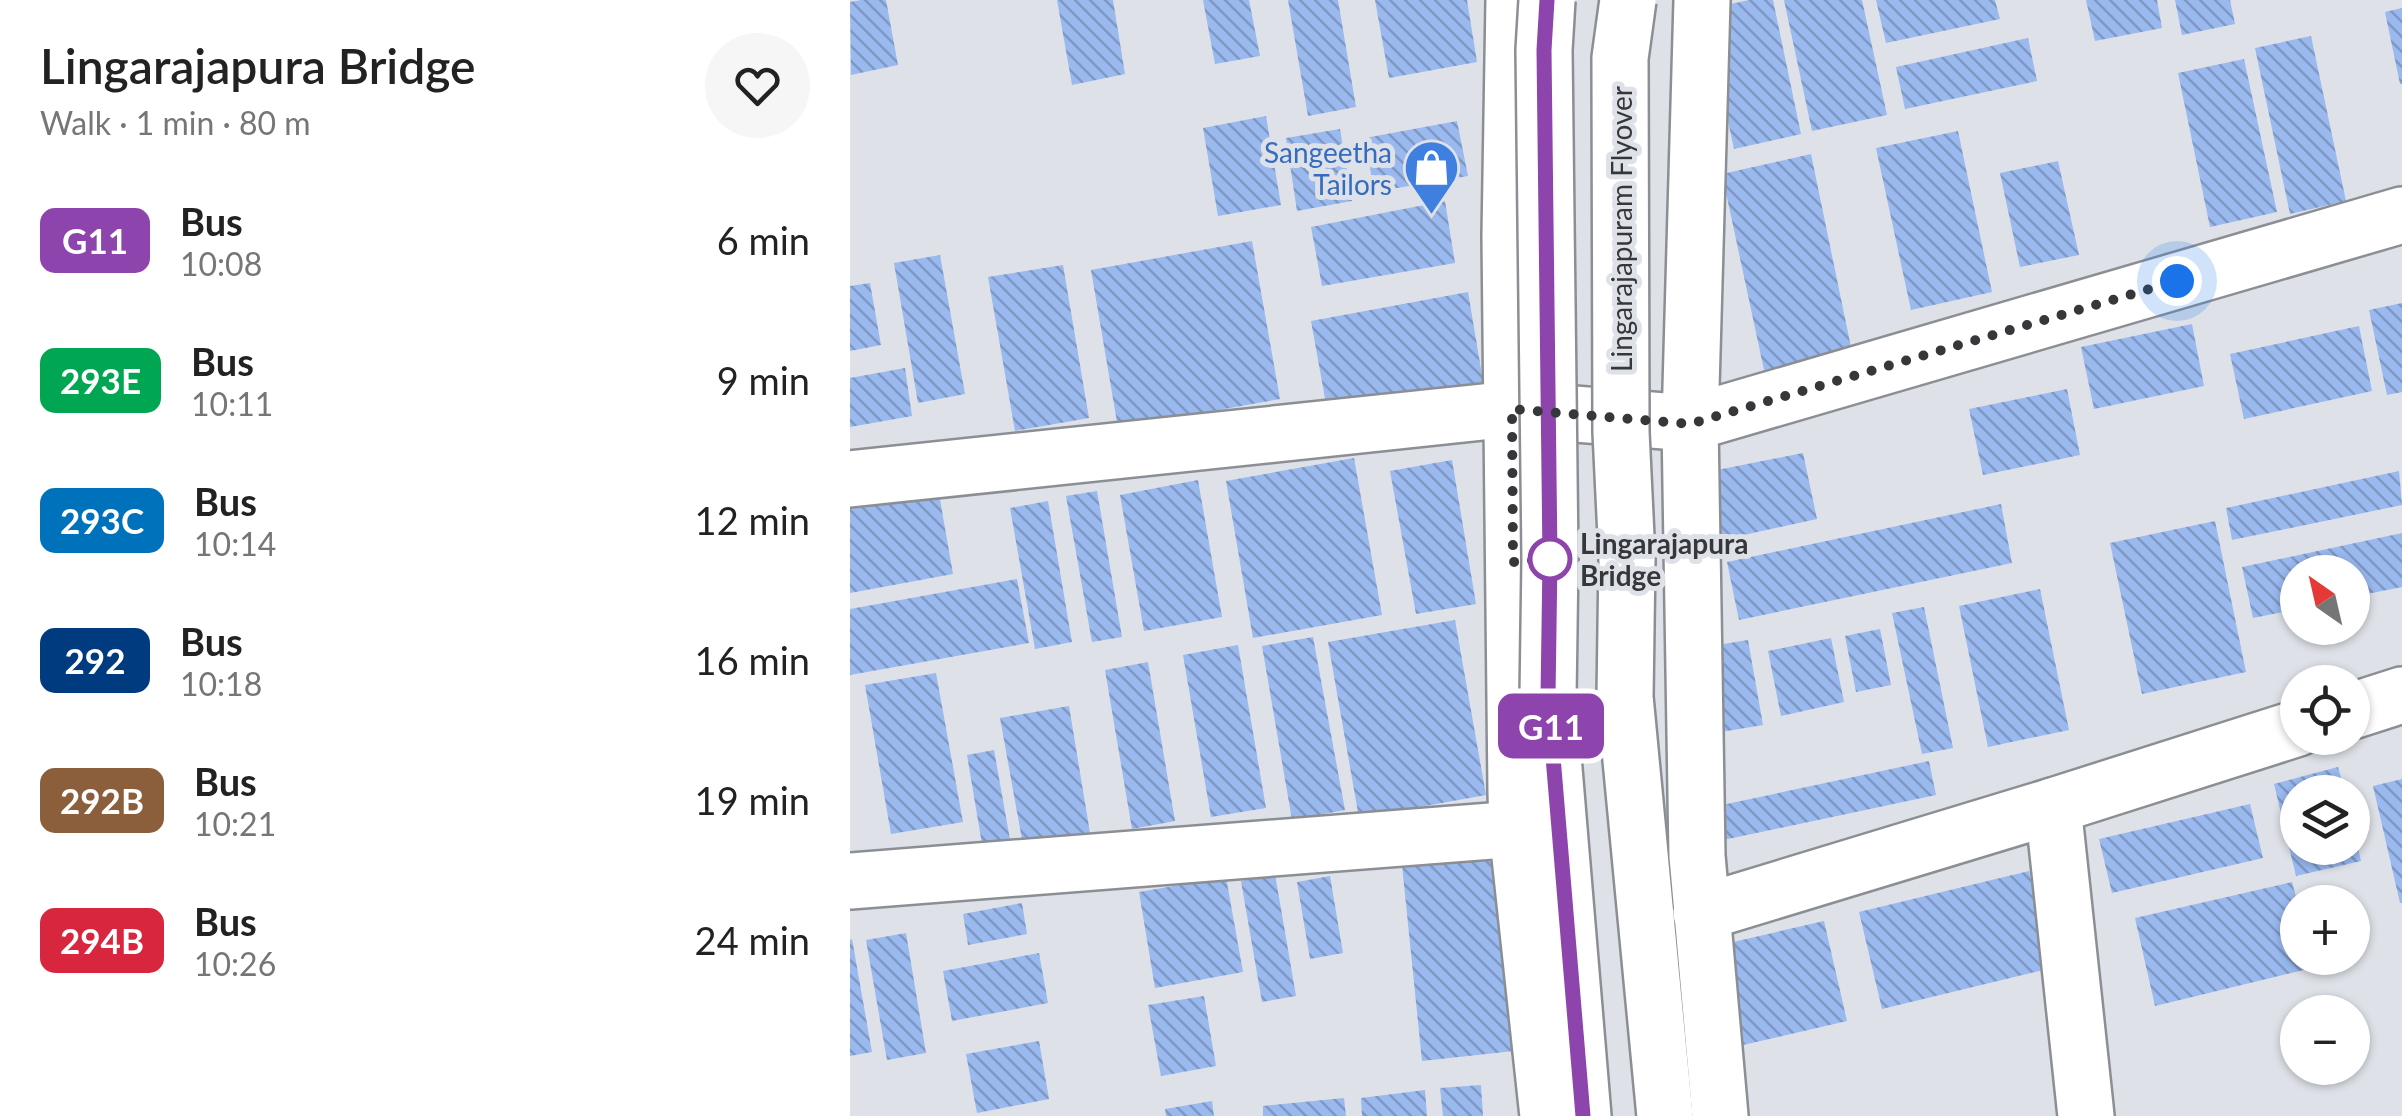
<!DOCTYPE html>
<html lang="en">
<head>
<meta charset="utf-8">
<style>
	body { margin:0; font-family:Lato,sans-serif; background:#f6f6f6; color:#222; height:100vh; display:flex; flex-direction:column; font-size:38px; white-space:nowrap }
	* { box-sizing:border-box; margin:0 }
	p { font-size:32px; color:#767676 }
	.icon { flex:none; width:55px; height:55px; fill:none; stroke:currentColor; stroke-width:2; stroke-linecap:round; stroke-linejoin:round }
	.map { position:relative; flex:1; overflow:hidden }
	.panel { display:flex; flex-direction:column; background:#fff; width:850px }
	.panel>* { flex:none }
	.badge { padding:0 20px; border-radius:15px; font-size:35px; line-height:65px }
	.needle { width:65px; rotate:326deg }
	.controls { position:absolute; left:1430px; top:555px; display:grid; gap:20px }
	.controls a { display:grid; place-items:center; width:90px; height:90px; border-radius:50%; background:#fff; box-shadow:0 2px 8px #0004; font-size:50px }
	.you { position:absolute; width:50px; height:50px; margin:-25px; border:8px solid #fff; border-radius:50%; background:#1a73e8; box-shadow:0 0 0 15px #1a73e833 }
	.map>.badge { position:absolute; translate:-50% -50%; box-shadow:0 0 0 5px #fff }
	.round { display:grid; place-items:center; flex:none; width:105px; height:105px; border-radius:52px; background:#f6f6f6 }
	.overview { display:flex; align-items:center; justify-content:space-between; height:170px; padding:0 40px }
	h1 { font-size:48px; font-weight:600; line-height:75px }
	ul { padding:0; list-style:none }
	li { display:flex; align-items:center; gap:30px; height:140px; padding:0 40px }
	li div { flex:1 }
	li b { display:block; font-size:38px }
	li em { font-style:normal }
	li .badge { min-width:110px; font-weight:700; text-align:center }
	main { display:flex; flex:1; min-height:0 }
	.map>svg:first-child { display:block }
	.building { fill:url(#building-back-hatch) }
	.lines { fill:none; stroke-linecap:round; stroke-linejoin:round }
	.street-casing { stroke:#8b8f94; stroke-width:60 }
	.secondary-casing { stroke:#8b8f94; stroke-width:60 }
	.primary-casing { stroke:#8b8f94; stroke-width:60 }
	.street { stroke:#fff; stroke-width:55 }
	.secondary { stroke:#fff; stroke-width:55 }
	.primary { stroke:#fff; stroke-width:55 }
	.primary-bridge-casing { stroke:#8b8f94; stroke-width:60; stroke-linecap:butt }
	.primary-bridge { stroke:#fff; stroke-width:55 }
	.line-casing { stroke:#fff; stroke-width:22 }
	.line { stroke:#8e44ad; stroke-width:15 }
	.walk { stroke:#36373a; stroke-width:10; stroke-dasharray:0 18 }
	.stop-dot { fill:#fff; stroke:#8e44ad; stroke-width:5 }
	.labels { text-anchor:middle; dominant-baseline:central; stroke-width:10; stroke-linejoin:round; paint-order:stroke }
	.shop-label { font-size:28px; fill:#366cbe; stroke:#dee2e8; text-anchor:end }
	.street-label { font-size:28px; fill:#36373a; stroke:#dee2e8 }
	.stop-label { font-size:28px; font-weight:bold; fill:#36373a; stroke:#dee2e8; text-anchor:start }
</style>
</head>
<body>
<main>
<section class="panel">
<div class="overview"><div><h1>Lingarajapura Bridge</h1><p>Walk · 1 min · 80 m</p></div><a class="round"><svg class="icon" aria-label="heart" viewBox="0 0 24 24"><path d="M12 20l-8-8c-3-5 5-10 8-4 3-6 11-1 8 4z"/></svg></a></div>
<ul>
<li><span class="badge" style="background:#8e44ad;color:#fff">G11</span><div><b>Bus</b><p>10:08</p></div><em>6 min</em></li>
<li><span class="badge" style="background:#00a651;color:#fff">293E</span><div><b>Bus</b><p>10:11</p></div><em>9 min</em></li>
<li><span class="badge" style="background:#0072bc;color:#fff">293C</span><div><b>Bus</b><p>10:14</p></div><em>12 min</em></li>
<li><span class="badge" style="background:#003b80;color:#fff">292</span><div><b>Bus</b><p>10:18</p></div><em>16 min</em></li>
<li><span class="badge" style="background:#8b5e3c;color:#fff">292B</span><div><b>Bus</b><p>10:21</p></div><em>19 min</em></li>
<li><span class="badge" style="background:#d7263d;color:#fff">294B</span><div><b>Bus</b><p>10:26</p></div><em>24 min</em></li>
</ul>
</section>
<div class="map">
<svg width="1552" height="1116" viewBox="0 0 1552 1116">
	<defs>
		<pattern id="building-back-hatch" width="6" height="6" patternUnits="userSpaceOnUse" patternTransform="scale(2.5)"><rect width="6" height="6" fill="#99b9ef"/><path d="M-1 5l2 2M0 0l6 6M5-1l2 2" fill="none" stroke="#7e97c3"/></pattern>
	</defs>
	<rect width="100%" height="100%" fill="#dee2e8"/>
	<g class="building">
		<polygon points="11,0 36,0 48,65 1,75 0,2"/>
		<polygon points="207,0 263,0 275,74 222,85"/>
		<polygon points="353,0 399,0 410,56 365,64"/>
		<polygon points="438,0 488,0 506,107 458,116"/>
		<polygon points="525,0 617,0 627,62 539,78"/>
		<polygon points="899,0 923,0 951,134 884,149 854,10"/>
		<polygon points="934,0 1012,0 1037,115 962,131"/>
		<polygon points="1026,0 1145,0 1150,19 1036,43"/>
		<polygon points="1236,0 1307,0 1312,28 1245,41"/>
		<polygon points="1325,0 1380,0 1385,24 1332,35"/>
		<polygon points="1552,8 1552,84 1550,84 1535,12"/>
		<polygon points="1461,36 1496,201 1440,214 1405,48"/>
		<polygon points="1178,38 1187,81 1055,109 1046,67"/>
		<polygon points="1394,59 1427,212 1360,227 1328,73"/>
		<polygon points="416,116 431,205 368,216 353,128"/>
		<polygon points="607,121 618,176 524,192 515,138"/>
		<polygon points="490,129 502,201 447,211 436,138"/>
		<polygon points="1108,131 1142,292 1061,310 1026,148"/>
		<polygon points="961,154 1002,352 914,370 872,174"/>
		<polygon points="1208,161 1229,255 1170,267 1150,173"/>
		<polygon points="595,201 605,263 472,286 461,227"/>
		<polygon points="402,241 430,399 268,428 241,270"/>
		<polygon points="90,255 115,394 68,403 44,263"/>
		<polygon points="213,265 239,418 165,431 138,277"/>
		<polygon points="20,283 31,345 0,351 0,286"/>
		<polygon points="618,292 634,387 478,415 461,321"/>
		<polygon points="1552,303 1552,392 1537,395 1519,310"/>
		<polygon points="1342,324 1354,386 1244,409 1231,347"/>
		<polygon points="1509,326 1522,391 1394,419 1380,354"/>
		<polygon points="55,368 62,416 0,427 0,378"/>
		<polygon points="1217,389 1230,455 1133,475 1119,409"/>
		<polygon points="953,453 967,519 862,542 847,474"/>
		<polygon points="504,458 532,615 403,638 376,481"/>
		<polygon points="602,460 626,604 566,614 540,471"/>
		<polygon points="1549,471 1552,505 1382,540 1376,508"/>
		<polygon points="348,480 372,617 294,631 270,495"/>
		<polygon points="88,488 103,574 0,593 0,503"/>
		<polygon points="247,491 272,637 242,642 216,496"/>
		<polygon points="198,501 222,642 185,649 160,508"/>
		<polygon points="1151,504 1162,563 889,620 877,562"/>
		<polygon points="1365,521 1396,672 1292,694 1260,543"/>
		<polygon points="1552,533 1552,587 1502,597 1502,572 1448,572 1448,609 1403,618 1392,567"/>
		<polygon points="167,579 179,643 0,675 0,609"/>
		<polygon points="1190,589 1219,730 1138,747 1109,606"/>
		<polygon points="1074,607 1103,748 1072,754 1042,613"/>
		<polygon points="605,620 636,795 509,818 478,642"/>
		<polygon points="1030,629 1041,685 1006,692 995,636"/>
		<polygon points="463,637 495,810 442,820 412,646"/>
		<polygon points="981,638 994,702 931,716 918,651"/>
		<polygon points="898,640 913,725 865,733 849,648"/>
		<polygon points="388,645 416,808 361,817 333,655"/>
		<polygon points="298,662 325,821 282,829 255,670"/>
		<polygon points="86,673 113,822 41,834 15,685"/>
		<polygon points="219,706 240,833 173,845 150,718"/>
		<polygon points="144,750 161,845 133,850 117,755"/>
		<polygon points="1079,761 1086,795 859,843 853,809"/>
		<polygon points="1488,767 1495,792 1448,792 1448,848 1502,848 1504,830 1511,861 1446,876 1424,784"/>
		<polygon points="1552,779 1552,903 1550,903 1523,786"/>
		<polygon points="1400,804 1413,858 1262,893 1249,839"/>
		<polygon points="653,855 673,1050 572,1061 552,865"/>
		<polygon points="1179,871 1202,968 1032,1009 1009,912"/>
		<polygon points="425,874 446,996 412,1002 391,881"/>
		<polygon points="480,876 493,953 460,959 447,882"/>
		<polygon points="376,877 393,972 305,988 289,892"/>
		<polygon points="1442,882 1448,904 1448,958 1460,958 1462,968 1305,1006 1285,918"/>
		<polygon points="172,903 177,934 118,945 113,914"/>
		<polygon points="974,921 997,1021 893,1045 870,945"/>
		<polygon points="56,933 76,1053 37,1060 16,940"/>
		<polygon points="2,939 22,1052 0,1056 0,940"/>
		<polygon points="189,953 198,1003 102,1021 93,971"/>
		<polygon points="354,996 366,1066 311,1076 298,1005"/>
		<polygon points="189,1041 199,1099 127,1113 116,1054"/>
		<polygon points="631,1085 633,1116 593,1116 590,1088"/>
		<polygon points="575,1090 577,1116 512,1116 511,1098"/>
		<polygon points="494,1098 496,1116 413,1116 413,1106"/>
		<polygon points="362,1101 364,1116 316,1116 315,1109"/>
	</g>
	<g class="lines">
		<defs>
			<g id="street">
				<polyline points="0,479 661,409 840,423 1552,215"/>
				<polyline points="1502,711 1552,695"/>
				<polyline points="0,881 667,829"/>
				<polyline points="851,913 1203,806"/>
				<polyline points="1236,1116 1203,806 1448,728"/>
			</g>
			<g id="secondary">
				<polyline points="664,0 660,236 666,792 667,829 698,1116"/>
				<polyline points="852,0 840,423 847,856 870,1116"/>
			</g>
			<g id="primary">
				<polyline points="698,697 733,1116"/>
				<polyline points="775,697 815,1116"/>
			</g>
		</defs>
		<use href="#street" class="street-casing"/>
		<use href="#secondary" class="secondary-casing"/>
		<use href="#primary" class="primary-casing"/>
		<use href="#street" class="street"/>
		<use href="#secondary" class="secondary"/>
		<use href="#primary" class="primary"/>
		<defs>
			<g id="primary-bridge">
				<polyline points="697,0 694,50 700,559 698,697"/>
				<polyline points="775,697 777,558 771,432 770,58 778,0"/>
			</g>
		</defs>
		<use href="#primary-bridge" class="primary-bridge-casing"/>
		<use href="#primary-bridge" class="primary-bridge"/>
	</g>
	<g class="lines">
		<defs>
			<polyline id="line" points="697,0 694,50 700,559 698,697 733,1116"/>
		</defs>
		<use href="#line" class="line-casing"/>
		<use href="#line" class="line"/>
		<polyline class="walk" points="700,559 663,562 662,409 840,424 1327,281"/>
	</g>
	<defs>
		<symbol id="shop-pin" viewBox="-11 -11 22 30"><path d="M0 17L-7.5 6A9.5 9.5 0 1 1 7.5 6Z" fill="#3f7fe0" stroke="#dee2e8"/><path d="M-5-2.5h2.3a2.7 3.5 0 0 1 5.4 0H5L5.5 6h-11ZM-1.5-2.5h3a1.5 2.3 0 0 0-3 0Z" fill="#fff"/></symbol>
	</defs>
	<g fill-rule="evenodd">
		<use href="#shop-pin" x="550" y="136" width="63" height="86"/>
	</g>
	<circle class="stop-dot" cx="700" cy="559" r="20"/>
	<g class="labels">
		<g class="shop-label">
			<text x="542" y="152">Sangeetha<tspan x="542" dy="32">Tailors</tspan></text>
		</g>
		<g class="street-label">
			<text transform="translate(771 229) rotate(-90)">Lingarajapuram Flyover</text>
		</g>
		<g class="stop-label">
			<text x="730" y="543">Lingarajapura<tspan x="730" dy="32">Bridge</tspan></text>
		</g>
	</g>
</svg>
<div class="controls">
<a><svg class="needle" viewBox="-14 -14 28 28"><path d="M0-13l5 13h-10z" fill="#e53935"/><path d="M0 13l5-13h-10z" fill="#767676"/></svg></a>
<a><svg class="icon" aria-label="locate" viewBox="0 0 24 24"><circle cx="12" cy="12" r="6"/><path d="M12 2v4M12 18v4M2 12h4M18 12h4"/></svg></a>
<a><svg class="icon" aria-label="layers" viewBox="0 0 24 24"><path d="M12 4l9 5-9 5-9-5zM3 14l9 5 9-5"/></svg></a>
<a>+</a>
<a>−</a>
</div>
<div class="you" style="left:1327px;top:281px"></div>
<b class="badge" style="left:701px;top:726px;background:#8e44ad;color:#fff">G11</b>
</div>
</main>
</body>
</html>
